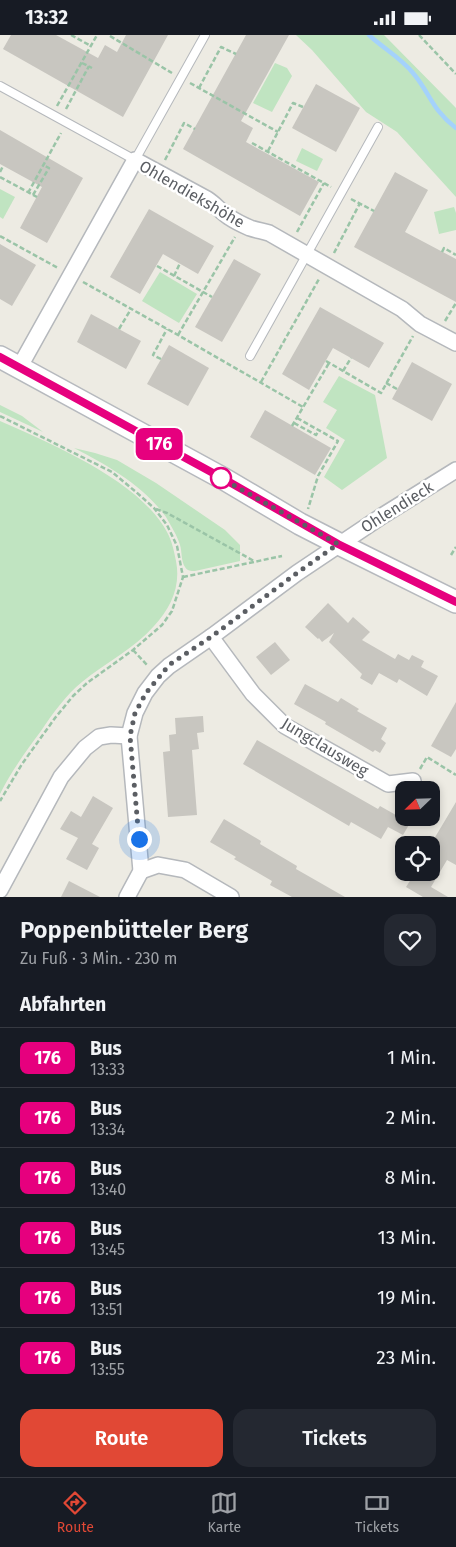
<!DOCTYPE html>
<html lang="de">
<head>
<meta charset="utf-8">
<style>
	body { margin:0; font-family:"Fira Sans",sans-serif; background:#242831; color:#f1f3f6; height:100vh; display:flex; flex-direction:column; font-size:19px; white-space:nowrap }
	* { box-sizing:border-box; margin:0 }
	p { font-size:16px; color:#9ea1a6 }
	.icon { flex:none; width:28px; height:28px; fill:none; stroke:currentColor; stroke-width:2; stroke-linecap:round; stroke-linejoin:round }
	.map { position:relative; height:862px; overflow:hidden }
	.panel { display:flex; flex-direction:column; background:#171b24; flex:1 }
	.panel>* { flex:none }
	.badge { padding:0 10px; border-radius:8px; font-size:18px; line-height:32px }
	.needle { width:32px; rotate:247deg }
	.buttons { position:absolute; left:395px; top:746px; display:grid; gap:10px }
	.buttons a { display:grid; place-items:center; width:45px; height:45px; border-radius:10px; background:#171b24; box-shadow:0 2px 8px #0003; font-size:25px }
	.you { position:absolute; width:25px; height:25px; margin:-12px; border:4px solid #fff; border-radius:50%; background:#1a73e8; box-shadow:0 0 0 8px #1a73e833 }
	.map>.badge { position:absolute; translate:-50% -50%; box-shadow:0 0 0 2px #fff }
	h2 { padding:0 20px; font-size:19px; line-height:45px }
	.round { display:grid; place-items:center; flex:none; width:52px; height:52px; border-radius:15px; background:#242831 }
	.overview { display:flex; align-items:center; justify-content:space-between; height:85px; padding:0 20px }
	h1 { font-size:24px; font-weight:600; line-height:38px }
	.button { display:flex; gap:10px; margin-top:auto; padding:10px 20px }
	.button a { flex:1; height:58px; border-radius:15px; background:#e14835; color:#fff; font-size:20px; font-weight:600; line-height:58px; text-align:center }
	.button a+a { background:#242831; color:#f1f3f6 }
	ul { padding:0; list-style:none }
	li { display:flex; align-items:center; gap:15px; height:60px; padding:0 20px; border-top:1px solid #363941 }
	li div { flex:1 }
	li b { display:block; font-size:19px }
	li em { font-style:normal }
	li .badge { min-width:55px; font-weight:700; text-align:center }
	.status { display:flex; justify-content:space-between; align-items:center; height:35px; padding:0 25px; background:#171b24; direction:ltr }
	.status svg { height:14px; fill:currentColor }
	.tabs { display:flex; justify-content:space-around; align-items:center; height:70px; border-top:1px solid #363941; background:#171b24; font-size:14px; color:#9ea1a6 }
	.tabs a { display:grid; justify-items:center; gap:2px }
	.tabs .active { color:#e14835 }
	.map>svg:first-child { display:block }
	.green { fill:#c0e4c1 }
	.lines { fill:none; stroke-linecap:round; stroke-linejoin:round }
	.stream { stroke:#a4d2fb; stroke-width:4.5 }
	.building { fill:#c8c6c0 }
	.service-casing { stroke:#b5b8bc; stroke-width:10 }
	.minor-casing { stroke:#b5b8bc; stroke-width:18 }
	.secondary-casing { stroke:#b6b9be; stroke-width:24 }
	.path { stroke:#9ac4a7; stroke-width:2.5; stroke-dasharray:5 2.5; stroke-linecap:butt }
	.service { stroke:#fff; stroke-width:8 }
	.minor { stroke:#fff; stroke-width:15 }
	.secondary { stroke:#fff; stroke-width:21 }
	.line-casing { stroke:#fff; stroke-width:11 }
	.line { stroke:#e6007e; stroke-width:8 }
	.walk { stroke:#5b5e63; stroke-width:5; stroke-dasharray:0 9 }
	.stop-dot { fill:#fff; stroke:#e6007e; stroke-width:2.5 }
	.labels { text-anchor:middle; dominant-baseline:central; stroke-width:5; stroke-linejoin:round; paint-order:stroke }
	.street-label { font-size:16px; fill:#5b5e63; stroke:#fff }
</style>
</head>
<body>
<div class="status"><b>13:32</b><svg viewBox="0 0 49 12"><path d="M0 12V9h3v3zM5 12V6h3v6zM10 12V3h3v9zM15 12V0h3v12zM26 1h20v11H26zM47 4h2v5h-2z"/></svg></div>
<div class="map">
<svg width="456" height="862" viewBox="0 0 456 862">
	<rect width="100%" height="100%" fill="#edebe3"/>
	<g class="green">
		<polygon points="296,0 384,0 456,73 456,162 397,97 366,77 312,15"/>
		<polygon points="275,28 287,33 292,41 272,77 253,68"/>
		<polygon points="302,113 323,124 317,136 296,126"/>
		<polygon points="0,154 15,162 3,184 0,182"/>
		<polygon points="454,172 456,178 456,195 439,199 434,177"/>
		<polygon points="160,237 197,259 179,288 142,266"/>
		<polygon points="339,341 375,360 387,423 342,455 324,442 345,405 326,393 337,375 323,367"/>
		<polygon points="0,370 22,381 43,397 0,377"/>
		<path d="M0,386C52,409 140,446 167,497C172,506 174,516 176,526C181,551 171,573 154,591C134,614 105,628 82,647C66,660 53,678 41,696C26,716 11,737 0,759Z"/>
		<path d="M74,413L95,418L117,425L156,448L225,495L240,510V526L195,536C191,536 187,536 185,532C181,527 182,516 180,510C177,500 171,491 166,482C144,451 107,430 74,413Z"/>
	</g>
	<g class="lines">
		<path class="stream" d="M369,0C383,13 401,23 413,38C430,58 432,75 456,93"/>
	</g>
	<g class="building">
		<polygon points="11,0 56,0 98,23 105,10 117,17 126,0 168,0 123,82 3,14"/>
		<polygon points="246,0 289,0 241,86 253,93 246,107 319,147 300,181 183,114"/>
		<polygon points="316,49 360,73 336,117 292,93"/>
		<polygon points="0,95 83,143 47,208 20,193 42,152 0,129"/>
		<polygon points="395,137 428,155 405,197 456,224 456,267 354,212"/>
		<polygon points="149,174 214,211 198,239 163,219 140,259 110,242"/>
		<polygon points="0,209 36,230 12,271 0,264"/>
		<polygon points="234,224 261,239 222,307 195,292"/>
		<polygon points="320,272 384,308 369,333 333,313 309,355 282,339"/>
		<polygon points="91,279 141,306 126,334 77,307"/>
		<polygon points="169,310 209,333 188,371 147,349"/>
		<polygon points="412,327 452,349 432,386 392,364"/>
		<polygon points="265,375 331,413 315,440 250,402"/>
		<polygon points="328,568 348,588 353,582 370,597 362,605 395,624 398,619 409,625 412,620 424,626 421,632 438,641 427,661 399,644 397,648 379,638 372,650 360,643 362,639 329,607 334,598 322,607 319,603 318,604 305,592"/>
		<polygon points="275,607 290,625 271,640 256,622"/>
		<polygon points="305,649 338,667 341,663 359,674 357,676 387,693 381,704 386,708 380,718 375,715 373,717 325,689 326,687 294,669"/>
		<polygon points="456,667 456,714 451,722 431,711"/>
		<polygon points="203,681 204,697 197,698 199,714 192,715 197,780 168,782 163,717 170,716 169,700 176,699 175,683"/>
		<polygon points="257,705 378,774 380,771 410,788 403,800 388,792 381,804 351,787 349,791 243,729"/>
		<polygon points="93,761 113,773 92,809 99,813 87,835 66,824 78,803 60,794 71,776 81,782"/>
		<polygon points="456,767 456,830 447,825 431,852 448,862 423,862 406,852 415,838 431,838 431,809"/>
		<polygon points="224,784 261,806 260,809 297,831 296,834 345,862 292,862 270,850 272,846 234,824 236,822 210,807"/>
		<polygon points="69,846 100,862 61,862"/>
	</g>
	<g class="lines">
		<defs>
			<g id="service">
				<polyline points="0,51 135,125 205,0"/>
				<polyline points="250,321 378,92"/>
			</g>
			<g id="minor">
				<path d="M19,333L135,125L207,164C215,169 221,177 229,182C235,186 243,190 250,193C256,195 262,196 269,198L402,274L420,289L456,308"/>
				<polyline points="211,602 253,659 285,691 388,749 413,746"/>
				<polyline points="141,836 158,830 185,835 231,862"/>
				<polyline points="0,855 61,742 85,713 99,702 111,700 129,701"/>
				<polyline points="127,862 141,836 129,701 135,678 145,658 158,641 169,631 211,602 297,538 382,481 456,435"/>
			</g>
			<polyline id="secondary" points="0,322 224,444 300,489 339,509 456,567"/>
		</defs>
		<use href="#service" class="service-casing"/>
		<use href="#minor" class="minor-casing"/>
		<use href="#secondary" class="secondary-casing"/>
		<g class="path">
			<polyline points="71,0 91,11"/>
			<polyline points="419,0 456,39"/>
			<polyline points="110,1 172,38"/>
			<polyline points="82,28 92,33"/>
			<polyline points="190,48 278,97"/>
			<polyline points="199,53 221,12 236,19"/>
			<polyline points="57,71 97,0"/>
			<polyline points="66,74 89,31"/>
			<polyline points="252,108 331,152"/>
			<polyline points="268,116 293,68 303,72"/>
			<polyline points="165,125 184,88 195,94"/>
			<polyline points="0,137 3,131"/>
			<polyline points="0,142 37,162"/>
			<polyline points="28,158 61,98"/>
			<polyline points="33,160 49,133 43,130"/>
			<polyline points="351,164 374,176"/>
			<polyline points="297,197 324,148"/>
			<polyline points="0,201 58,233"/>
			<polyline points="442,217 444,213 456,220"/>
			<polyline points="334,218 360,168"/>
			<polyline points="157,231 212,262"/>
			<polyline points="174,241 180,228"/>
			<polyline points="83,247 178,300 303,372"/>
			<polyline points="445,286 456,268"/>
			<polyline points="119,294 131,274"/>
			<polyline points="178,300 235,202"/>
			<polyline points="161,324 153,320 167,294"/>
			<polyline points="326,326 381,358 413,301"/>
			<polyline points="343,336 351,323"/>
			<polyline points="261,347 319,244"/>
			<polyline points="386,348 397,354"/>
			<polyline points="0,381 112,437 136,457 154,473 167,490 177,511 183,542 172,576 162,590 133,615 87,648 73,661 55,683 22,729 0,766"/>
			<polyline points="297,383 338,406 318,441 308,474"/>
			<polyline points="294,388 316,400 319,395"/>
			<polyline points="292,391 329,328"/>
			<polyline points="156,474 167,478 254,526"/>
			<polyline points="451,520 456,512"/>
			<polyline points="183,542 282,521"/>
			<polyline points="133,615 147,630"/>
			<polyline points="420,734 427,722 456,740"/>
		</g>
		<use href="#service" class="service"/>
		<use href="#minor" class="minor"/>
		<use href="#secondary" class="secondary"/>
	</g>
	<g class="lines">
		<defs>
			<polyline id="line" points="0,322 224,444 338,509 456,567"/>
		</defs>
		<use href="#line" class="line-casing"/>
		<use href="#line" class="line"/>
		<polyline class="walk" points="139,804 130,701 135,678 146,658 169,630 211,602 297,538 338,509 221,443"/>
	</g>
	<circle class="stop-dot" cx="221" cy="443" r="10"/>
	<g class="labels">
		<g class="street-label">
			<text transform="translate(192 159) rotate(30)">Ohlendiekshöhe</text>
			<text transform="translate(397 472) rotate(-32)">Ohlendieck</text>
			<text transform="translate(325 712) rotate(31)">Jungclausweg</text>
		</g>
	</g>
</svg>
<div class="buttons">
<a><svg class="needle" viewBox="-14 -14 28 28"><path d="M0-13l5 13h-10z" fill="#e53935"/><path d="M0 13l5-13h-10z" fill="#9ea1a6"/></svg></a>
<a><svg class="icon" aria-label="locate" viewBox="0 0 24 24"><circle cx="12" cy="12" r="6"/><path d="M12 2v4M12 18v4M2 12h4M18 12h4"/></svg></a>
</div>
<div class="you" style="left:139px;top:804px"></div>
<b class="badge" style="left:159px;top:409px;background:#e6007e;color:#fff">176</b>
</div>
<section class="panel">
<div class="overview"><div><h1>Poppenbütteler Berg</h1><p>Zu Fuß · 3 Min. · 230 m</p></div><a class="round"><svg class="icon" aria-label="heart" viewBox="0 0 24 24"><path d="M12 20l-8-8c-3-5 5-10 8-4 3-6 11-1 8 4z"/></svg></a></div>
<h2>Abfahrten</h2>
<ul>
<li><span class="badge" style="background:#e6007e;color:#fff">176</span><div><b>Bus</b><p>13:33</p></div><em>1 Min.</em></li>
<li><span class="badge" style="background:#e6007e;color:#fff">176</span><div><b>Bus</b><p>13:34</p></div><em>2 Min.</em></li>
<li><span class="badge" style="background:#e6007e;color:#fff">176</span><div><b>Bus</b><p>13:40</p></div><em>8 Min.</em></li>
<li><span class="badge" style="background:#e6007e;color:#fff">176</span><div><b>Bus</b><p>13:45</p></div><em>13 Min.</em></li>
<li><span class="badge" style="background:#e6007e;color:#fff">176</span><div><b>Bus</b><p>13:51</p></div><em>19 Min.</em></li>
<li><span class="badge" style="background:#e6007e;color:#fff">176</span><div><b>Bus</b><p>13:55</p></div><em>23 Min.</em></li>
</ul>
<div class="button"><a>Route</a><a>Tickets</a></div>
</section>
<nav class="tabs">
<a class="active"><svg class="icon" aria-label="directions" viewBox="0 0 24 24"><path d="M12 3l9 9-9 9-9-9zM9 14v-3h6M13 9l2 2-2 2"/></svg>Route</a>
<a><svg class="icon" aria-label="map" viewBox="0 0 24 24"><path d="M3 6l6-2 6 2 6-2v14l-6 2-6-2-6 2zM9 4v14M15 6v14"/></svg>Karte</a>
<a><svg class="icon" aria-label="tickets" viewBox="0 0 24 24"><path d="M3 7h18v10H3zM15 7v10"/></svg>Tickets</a>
</nav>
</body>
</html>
